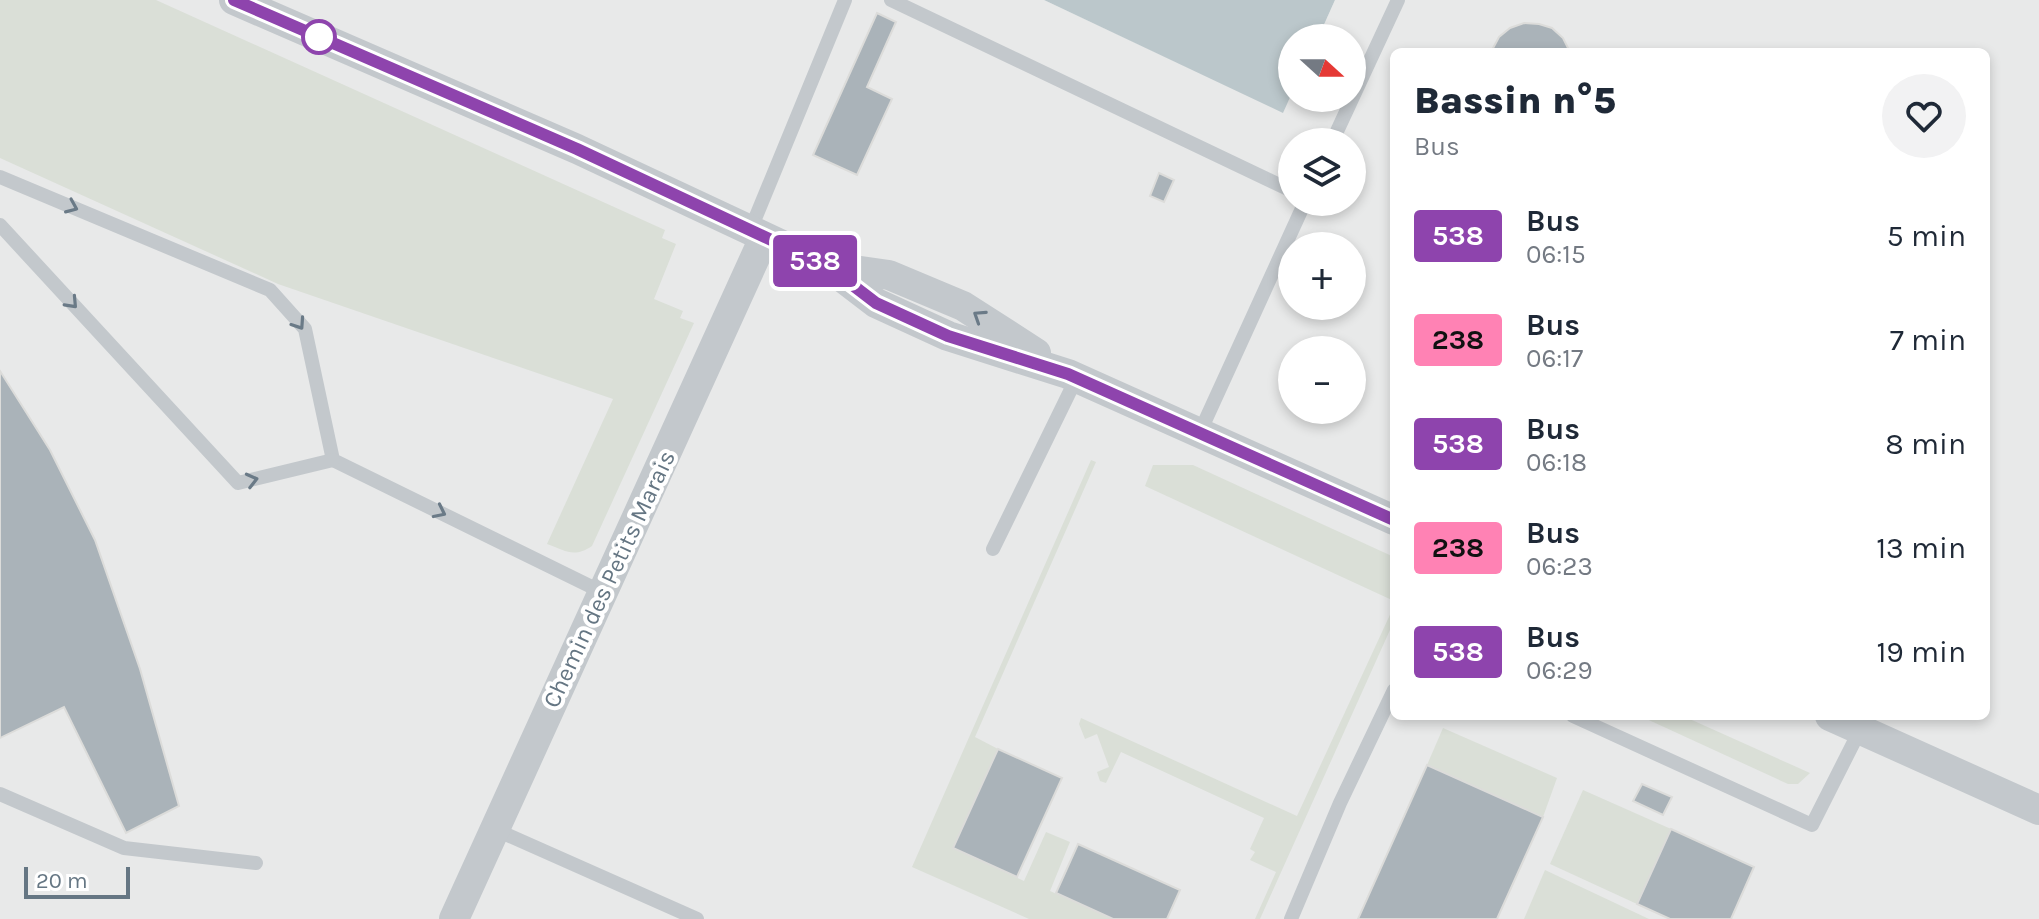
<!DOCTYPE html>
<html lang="en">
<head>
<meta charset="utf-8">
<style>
	body { margin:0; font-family:Karla,sans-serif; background:#f2f2f3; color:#1f2937; height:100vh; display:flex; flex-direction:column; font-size:30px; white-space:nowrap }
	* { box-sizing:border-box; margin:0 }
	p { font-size:26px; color:#747a83 }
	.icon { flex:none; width:44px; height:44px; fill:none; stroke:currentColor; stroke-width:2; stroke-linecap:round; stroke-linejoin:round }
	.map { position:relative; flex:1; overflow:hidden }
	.panel { position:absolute; left:1390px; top:48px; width:600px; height:672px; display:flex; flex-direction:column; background:#fff; border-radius:12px; box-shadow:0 4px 12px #0003 }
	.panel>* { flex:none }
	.badge { padding:0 16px; border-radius:6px; font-size:28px; line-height:52px }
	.needle { width:52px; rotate:111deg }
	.fabs { position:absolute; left:1278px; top:24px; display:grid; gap:16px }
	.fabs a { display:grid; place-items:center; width:88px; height:88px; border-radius:50%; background:#fff; box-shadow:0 4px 12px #0003; font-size:40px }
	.scale { position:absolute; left:24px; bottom:20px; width:106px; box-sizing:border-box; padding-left:8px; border:4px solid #657683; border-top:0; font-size:22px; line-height:28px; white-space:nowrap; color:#657683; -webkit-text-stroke:6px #fff; paint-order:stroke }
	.map>.badge { position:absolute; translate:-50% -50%; box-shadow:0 0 0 4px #fff }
	.round { display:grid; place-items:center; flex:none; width:84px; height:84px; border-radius:42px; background:#f2f2f3 }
	.overview { display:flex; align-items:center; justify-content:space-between; height:136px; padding:0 24px }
	h1 { font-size:38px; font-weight:800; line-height:60px }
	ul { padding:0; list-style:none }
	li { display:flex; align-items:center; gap:24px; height:104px; padding:0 24px }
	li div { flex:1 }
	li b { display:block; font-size:30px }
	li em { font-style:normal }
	li .badge { min-width:88px; font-weight:700; text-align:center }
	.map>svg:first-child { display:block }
	.built { fill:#e8e9e9; fill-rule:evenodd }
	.green { fill:#dadfd7 }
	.water { fill:#bbc7cb }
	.building { fill:#aab3b9; stroke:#dcdcda; stroke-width:2 }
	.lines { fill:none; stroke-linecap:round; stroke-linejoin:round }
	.service { stroke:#c3c8cc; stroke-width:14 }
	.minor { stroke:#c3c8cc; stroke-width:30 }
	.oneway { stroke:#6a7a87 }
	.line-casing { stroke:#fff; stroke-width:18 }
	.line { stroke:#8e44ad; stroke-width:12 }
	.stop-dot { fill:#fff; stroke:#8e44ad; stroke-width:4 }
	.labels { text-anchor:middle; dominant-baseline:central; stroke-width:8; stroke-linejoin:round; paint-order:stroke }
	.street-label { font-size:24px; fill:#657683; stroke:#fff }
</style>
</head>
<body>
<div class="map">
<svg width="2039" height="919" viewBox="0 0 2039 919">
	<rect width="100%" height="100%" fill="#fafaf8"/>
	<path class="built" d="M0,0H1044L1283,112L1292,93V98H1352V38H1318L1335,0H2039V919H0ZM1394,52H1986V716H1394ZM1292,142H1352V202H1292ZM1292,246H1352V306H1292ZM1292,350H1352V410H1292Z"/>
	<g class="green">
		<path d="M0,0H156L665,230L662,238L676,244L654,299L683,311L680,318L694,323L592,546C574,558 566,551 547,544L613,399L278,284L0,158Z"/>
		<polygon points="1091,460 1096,462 975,737 998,749 953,848 1024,881 1046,832 1070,842 1050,891 1113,919 1029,919 912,867"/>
		<polygon points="1153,465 1193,465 1394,557 1394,601 1145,486"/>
		<polygon points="1394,606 1394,621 1260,919 1255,919 1276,872 1250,860 1255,852 1250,849 1264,818 1121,752 1106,783 1100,781 1097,772 1109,767 1097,734 1085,739 1079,724 1081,718 1297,816"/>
		<polygon points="1640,716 1683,716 1810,773 1798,784 1788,784"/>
		<polygon points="1443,728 1557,778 1543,817 1427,765"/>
		<polygon points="1583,790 1671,829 1637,904 1550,864"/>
		<polygon points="1545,870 1649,919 1524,919"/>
	</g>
	<polygon class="water" points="1044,0 1335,0 1318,38 1292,38 1292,93 1283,113"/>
	<g class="building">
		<polygon points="877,13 896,22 867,87 892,99 857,175 813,155"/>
		<polygon points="1524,23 1539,24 1552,28 1563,38 1570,52 1491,52 1499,37 1510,28"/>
		<polygon points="1159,173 1174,180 1164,202 1150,196"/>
		<polygon points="0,371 50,450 95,540 140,669 179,806 126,833 64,707 0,738"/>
		<polygon points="998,749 1062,778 1017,877 953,848"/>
		<polygon points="1427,765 1543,817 1497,919 1358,919"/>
		<polygon points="1642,784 1672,797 1663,815 1633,801"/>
		<polygon points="1671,829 1754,867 1731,919 1670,919 1637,904"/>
		<polygon points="1078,844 1180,890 1167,919 1113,919 1056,893"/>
	</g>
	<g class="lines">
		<g class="service">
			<polyline points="891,0 1292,191"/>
			<polyline points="1332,142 1398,0"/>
			<polyline points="0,177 270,290 305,329 333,460 602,592"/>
			<polyline points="0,225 238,483 333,460"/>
			<polyline points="750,231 845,0"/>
			<polyline points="1200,432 1305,202"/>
			<polyline points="993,549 1077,377"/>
			<polyline points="1573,716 1812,825 1860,730"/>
			<polyline points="0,794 124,848 256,863"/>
			<polyline points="494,829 697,919"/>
			<polyline points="1291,919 1340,803 1394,690"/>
		</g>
		<g class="minor">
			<polyline points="234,0 577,149 829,267 876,303 948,336 1068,374 1394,520"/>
			<polyline points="832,267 889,275 963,306 1036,353"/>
			<polyline points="1830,716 2039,810"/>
			<polyline points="454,919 764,238"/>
		</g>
	</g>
	<defs><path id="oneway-chevron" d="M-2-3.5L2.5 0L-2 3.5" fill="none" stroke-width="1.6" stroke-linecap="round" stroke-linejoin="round" transform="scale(2)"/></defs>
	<g class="oneway">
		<use href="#oneway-chevron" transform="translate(72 207) rotate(23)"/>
		<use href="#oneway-chevron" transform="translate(72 303) rotate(47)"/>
		<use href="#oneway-chevron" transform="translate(979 316) rotate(-147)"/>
		<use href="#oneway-chevron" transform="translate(299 324) rotate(56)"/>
		<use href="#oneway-chevron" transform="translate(252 480) rotate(-14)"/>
		<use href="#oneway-chevron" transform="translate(440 512) rotate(26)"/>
	</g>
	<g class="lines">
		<defs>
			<polyline id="line" points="234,0 577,149 829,267 876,303 948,336 1068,374 1394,520"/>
		</defs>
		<use href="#line" class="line-casing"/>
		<use href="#line" class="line"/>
	</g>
	<circle class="stop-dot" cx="319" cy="37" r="16"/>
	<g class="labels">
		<g class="street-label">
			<text transform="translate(609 579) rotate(-65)">Chemin des Petits Marais</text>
		</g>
	</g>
</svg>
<div class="fabs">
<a><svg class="needle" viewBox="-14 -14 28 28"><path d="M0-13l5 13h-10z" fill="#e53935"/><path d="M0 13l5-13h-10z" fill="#747a83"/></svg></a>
<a><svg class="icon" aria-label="layers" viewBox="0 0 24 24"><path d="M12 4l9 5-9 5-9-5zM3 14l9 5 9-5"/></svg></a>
<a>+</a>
<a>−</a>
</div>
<div class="scale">20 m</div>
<b class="badge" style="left:815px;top:261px;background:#8e44ad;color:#fff">538</b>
<section class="panel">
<div class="overview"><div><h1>Bassin n°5</h1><p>Bus</p></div><a class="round"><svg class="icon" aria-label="heart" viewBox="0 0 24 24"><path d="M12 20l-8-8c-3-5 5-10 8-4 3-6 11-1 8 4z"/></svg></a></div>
<ul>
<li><span class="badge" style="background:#8e44ad;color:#fff">538</span><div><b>Bus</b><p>06:15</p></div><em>5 min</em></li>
<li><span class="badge" style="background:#ff82b4;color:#111">238</span><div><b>Bus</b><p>06:17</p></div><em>7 min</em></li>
<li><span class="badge" style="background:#8e44ad;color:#fff">538</span><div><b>Bus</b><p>06:18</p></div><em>8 min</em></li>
<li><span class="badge" style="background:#ff82b4;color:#111">238</span><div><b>Bus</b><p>06:23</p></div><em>13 min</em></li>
<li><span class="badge" style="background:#8e44ad;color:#fff">538</span><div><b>Bus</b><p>06:29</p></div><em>19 min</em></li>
</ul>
</section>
</div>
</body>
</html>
